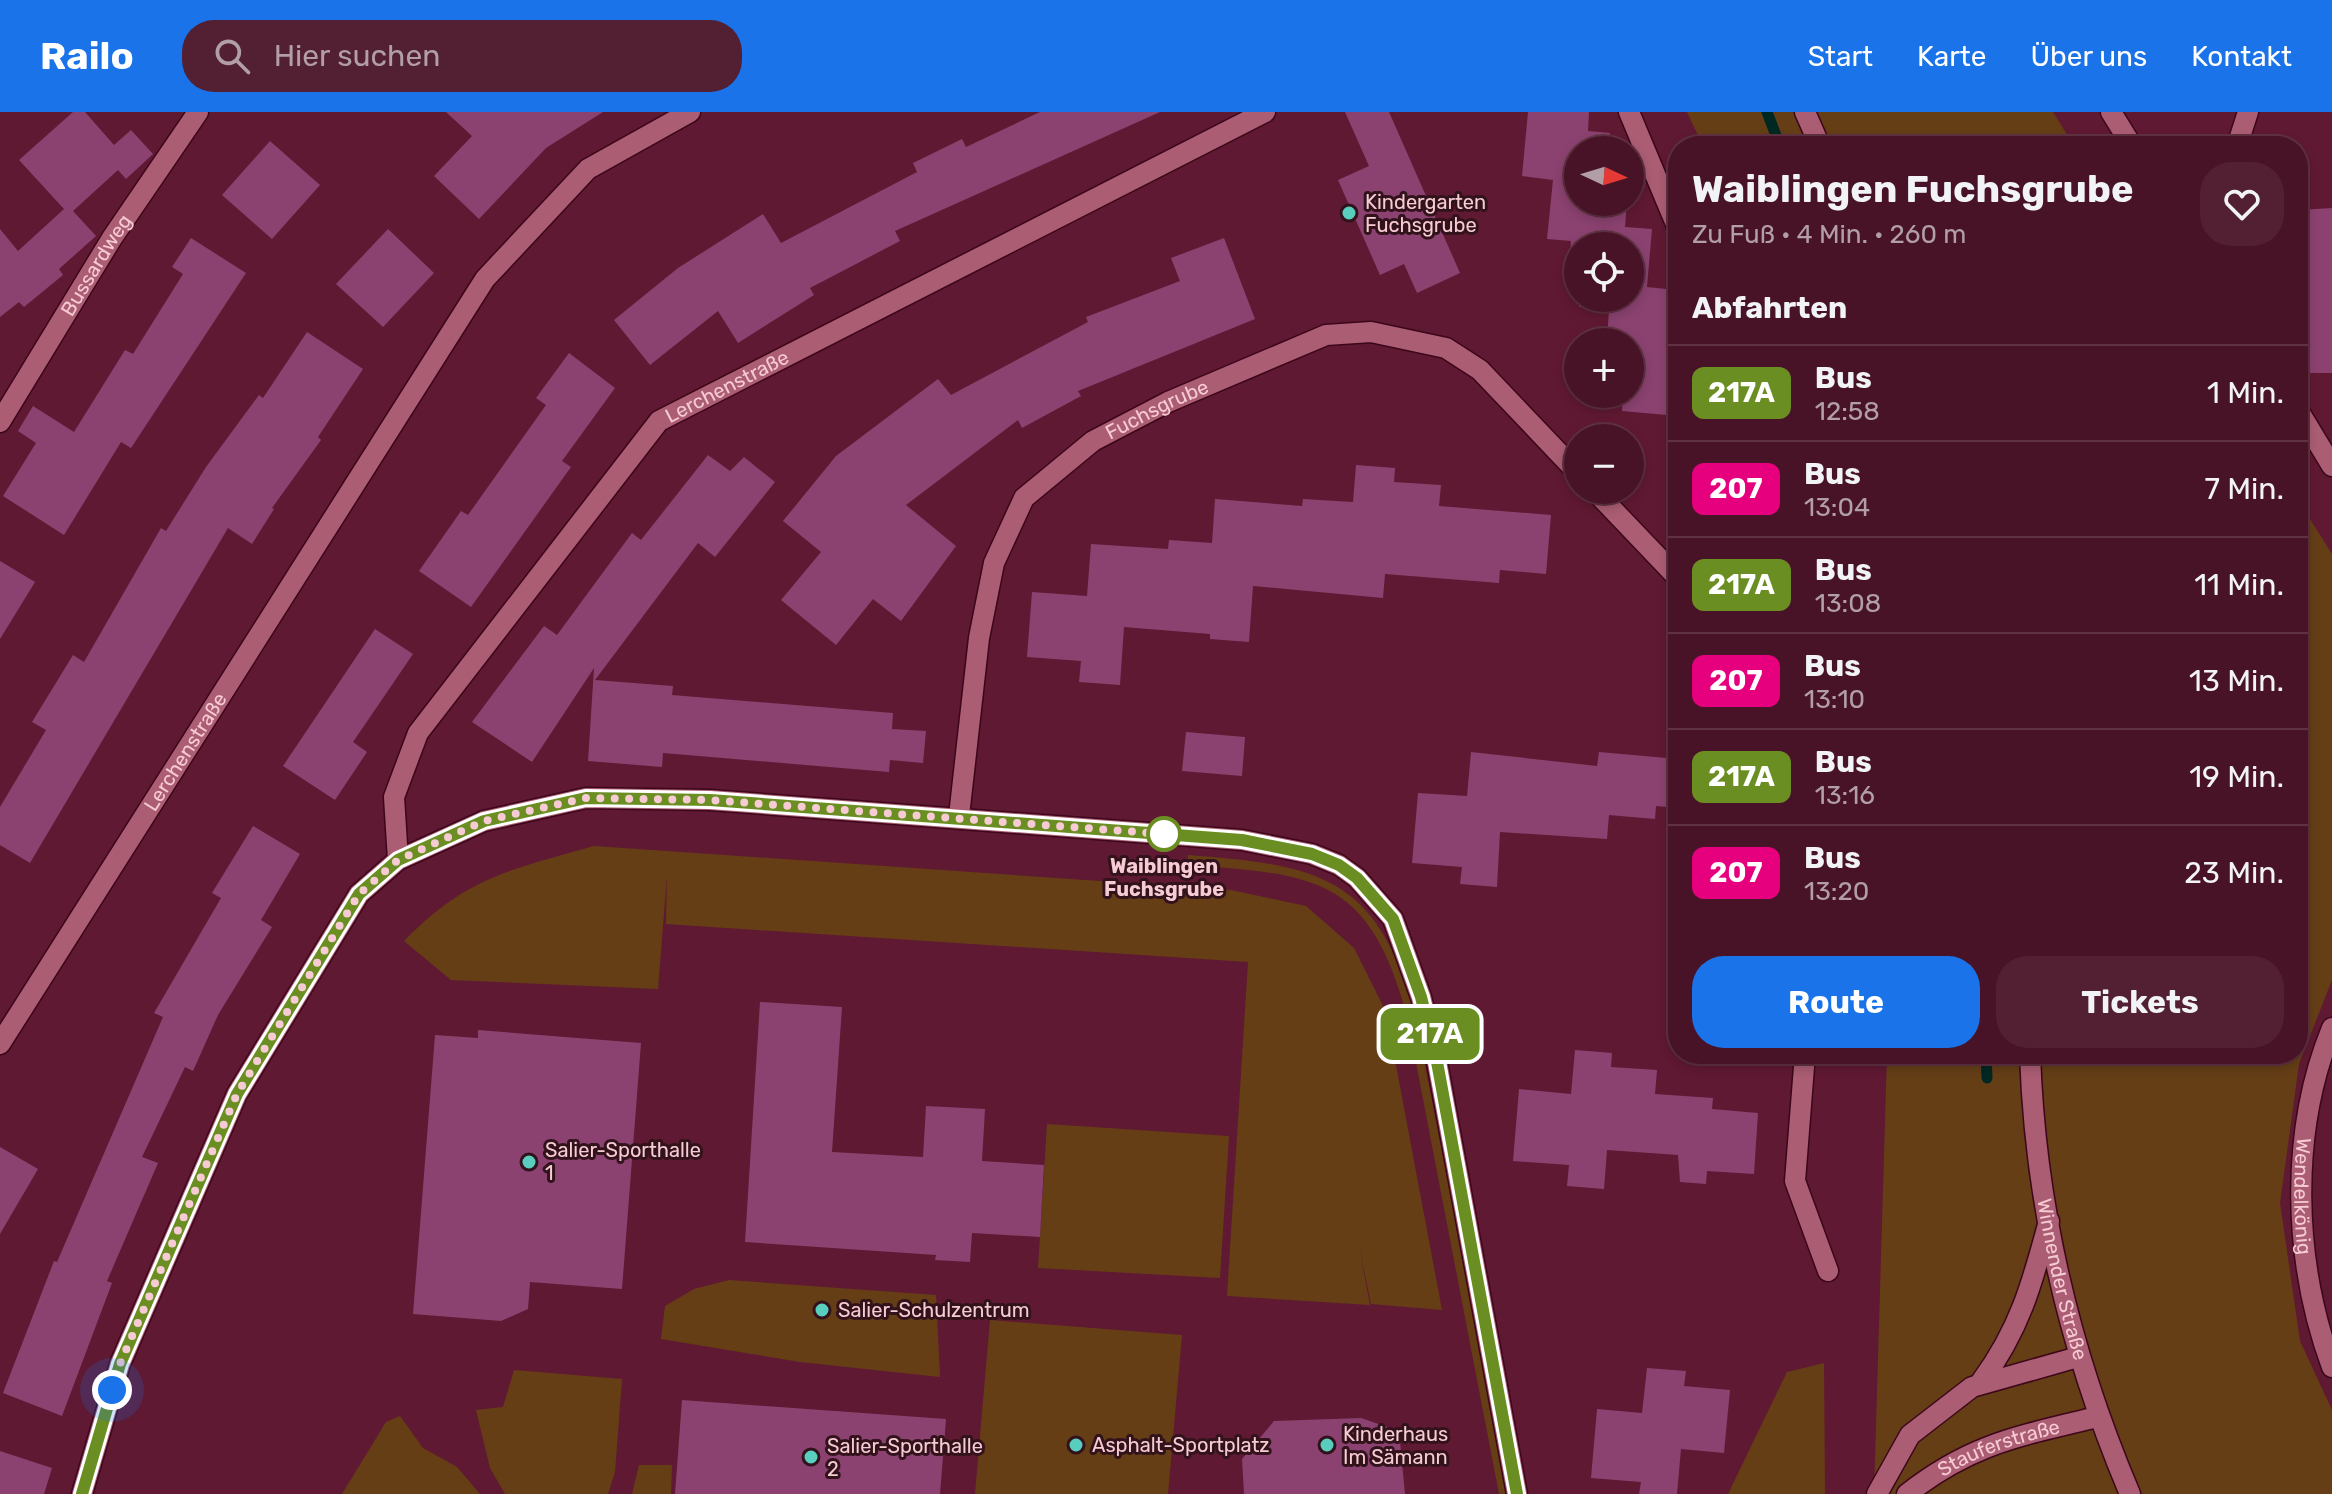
<!DOCTYPE html>
<html lang="de">
<head>
<meta charset="utf-8">
<style>
	body { margin:0; font-family:Rubik,sans-serif; background:#522032; color:#f1f3f6; height:100vh; display:flex; flex-direction:column; font-size:30px; white-space:nowrap }
	* { box-sizing:border-box; margin:0 }
	p { font-size:26px; color:#b19ea7 }
	.icon { flex:none; width:44px; height:44px; fill:none; stroke:currentColor; stroke-width:2; stroke-linecap:round; stroke-linejoin:round }
	.map { position:relative; flex:1; overflow:hidden }
	.drawer { position:absolute; left:1668px; top:24px; width:640px; height:928px; display:flex; flex-direction:column; background:#481326; border-radius:32px; box-shadow:0 4px 12px #0003,0 0 0 2px #603243 }
	.drawer>* { flex:none }
	.badge { padding:0 16px; border-radius:12px; font-size:28px; line-height:52px }
	.needle { width:52px; rotate:94deg }
	.tools { position:absolute; left:1564px; top:24px; display:grid; gap:16px }
	.tools a { display:grid; place-items:center; width:80px; height:80px; border-radius:50%; background:#481326; box-shadow:0 4px 12px #0003,0 0 0 2px #603243; font-size:40px }
	.you { position:absolute; width:40px; height:40px; margin:-20px; border:6px solid #fff; border-radius:50%; background:#1a73e8; box-shadow:0 0 0 12px #1a73e833 }
	.map>.badge { position:absolute; translate:-50% -50%; box-shadow:0 0 0 4px #fff }
	h2 { padding:0 24px; font-size:30px; line-height:72px }
	.round { display:grid; place-items:center; flex:none; width:84px; height:84px; border-radius:32px; background:#522032 }
	.overview { display:flex; align-items:center; justify-content:space-between; height:136px; padding:0 24px }
	h1 { font-size:38px; font-weight:700; line-height:60px }
	.cta { display:flex; gap:16px; margin-top:auto; padding:16px 24px }
	.cta a { flex:1; height:92px; border-radius:32px; background:#1a73e8; color:#fff; font-size:32px; font-weight:700; line-height:92px; text-align:center }
	.cta a+a { background:#522032; color:#f1f3f6 }
	ul { padding:0; list-style:none }
	li { display:flex; align-items:center; gap:24px; height:96px; padding:0 24px; border-top:2px solid #603243 }
	li div { flex:1 }
	li b { display:block; font-size:30px }
	li em { font-style:normal }
	li .badge { min-width:88px; font-weight:700; text-align:center }
	header { display:flex; align-items:center; gap:48px; box-sizing:border-box; height:112px; padding:0 40px; background:#1a73e8; color:#fff }
	header strong { font-size:38px }
	nav { display:flex; gap:44px; margin-inline-start:auto; font-size:28px }
	.search { width:560px; height:72px; background:#522032; display:flex; align-items:center; gap:20px; box-sizing:border-box; padding:0 28px; border-radius:32px; color:#b19ea7; font-size:30px }
	.map>svg:first-child { display:block }
	.green { fill:#653e16 }
	.lines { fill:none; stroke-linecap:round; stroke-linejoin:round }
	.stream { stroke:#002823; stroke-width:11 }
	.building { fill:#8b4270 }
	.minor-casing { stroke:#3c061b; stroke-width:23 }
	.tertiary-casing { stroke:#3c061b; stroke-width:23 }
	.minor { stroke:#ab5d73; stroke-width:20 }
	.tertiary { stroke:#ab5d73; stroke-width:20 }
	.line-casing { stroke:#fff; stroke-width:18 }
	.line { stroke:#6b8e23; stroke-width:12 }
	.walk { stroke:#f7cbd4; stroke-width:8; stroke-dasharray:0 14.4 }
	.poi-dot { fill:#59cebe; stroke:#32131c; stroke-width:3 }
	.stop-dot { fill:#fff; stroke:#6b8e23; stroke-width:4 }
	.labels { text-anchor:middle; dominant-baseline:central; stroke-width:6; stroke-linejoin:round; paint-order:stroke }
	.poi-label { font-size:20px; fill:#f7cbd4; stroke:#32131c; text-anchor:start }
	.street-label { font-size:20px; fill:#f7cbd4; stroke:#32131c }
	.stop-label { font-size:20px; font-weight:bold; fill:#f7cbd4; stroke:#32131c }
</style>
</head>
<body>
<header>
<strong>Railo</strong>
<div class="search"><svg class="icon" aria-label="search" viewBox="0 0 24 24"><circle cx="10" cy="10" r="6"/><path d="M15 15l6 6"/></svg>Hier suchen</div>
<nav><a>Start</a><a>Karte</a><a>Über uns</a><a>Kontakt</a></nav>
</header>
<div class="map">
<svg width="2332" height="1382" viewBox="0 0 2332 1382">
	<rect width="100%" height="100%" fill="#601932"/>
	<g class="green">
		<polygon points="1687,0 2053,0 2074,34 1703,34"/>
		<polygon points="2298,388 2332,442 2332,868 2299,952 2280,1091 2300,1229 2332,1298 2332,1382 1874,1382 1887,942 2298,942"/>
		<path d="M594,734L1231,778L1306,794L1354,836L1386,900L1442,1198L1371,1192L1359,1134L1370,1193L1227,1184L1248,850L666,812L667,763L658,877L451,868L404,829C467,764 511,758 594,734Z"/>
		<path d="M1188,743C1319,753 1378,764 1415,903L1510,1382H1499L1407,904C1370,766 1317,762 1187,753Z"/>
		<polygon points="1047,1012 1229,1024 1220,1166 1038,1156"/>
		<polygon points="729,1168 936,1183 940,1265 800,1250 661,1227 665,1194 694,1177"/>
		<polygon points="990,1208 1182,1223 1168,1382 975,1382"/>
		<polygon points="1824,1251 1825,1382 1728,1382 1787,1260"/>
		<polygon points="514,1258 622,1267 615,1360 608,1382 505,1382 490,1356 476,1298 503,1295"/>
		<polygon points="400,1304 423,1336 457,1355 480,1382 342,1382 386,1310"/>
		<polygon points="639,1353 672,1353 671,1382 632,1382"/>
	</g>
	<g class="lines">
		<g class="stream">
			<polyline points="1767,0 1780,34"/>
			<polyline points="1986,942 1987,966"/>
		</g>
	</g>
	<g class="building">
		<polygon points="73,0 85,0 114,33 131,18 153,42 126,67 118,58 73,99 96,124 59,157 63,163 24,195 19,190 0,205 0,117 18,139 64,97 19,48"/>
		<polygon points="446,0 603,0 546,36 479,107 434,64 472,24"/>
		<polygon points="1040,0 1160,0 895,119 900,129 810,176 814,183 738,231 718,199 650,253 614,208 678,156 763,102 781,131 917,60 913,51 962,27 966,35"/>
		<polygon points="1345,0 1389,0 1460,161 1417,181 1404,152 1380,163 1338,68 1369,54"/>
		<polygon points="1528,0 1589,0 1588,19 1610,21 1609,38 1578,38 1578,90 1627,90 1625,115 1652,117 1647,175 1676,178 1671,229 1678,230 1678,304 1622,299 1623,282 1630,282 1630,230 1607,230 1609,197 1579,195 1579,186 1630,186 1630,134 1578,134 1578,168 1567,167 1571,129 1547,127 1553,68 1522,64"/>
		<polygon points="270,29 320,73 272,127 222,83"/>
		<polygon points="2332,96 2332,261 2310,261 2308,238 2298,238 2298,182 2304,182 2298,98"/>
		<polygon points="388,117 434,161 383,215 336,172"/>
		<polygon points="191,126 246,161 131,336 121,330 64,423 3,384 36,331 18,319 33,294 74,320 125,238 133,242 183,162 172,155"/>
		<polygon points="1224,126 1255,207 1078,279 1081,284 1022,316 1018,308 906,393 956,434 901,509 873,487 836,533 781,488 821,440 783,409 836,344 938,267 951,283 1088,210 1086,205 1180,169 1171,146"/>
		<polygon points="307,220 363,257 318,325 321,328 272,396 274,397 252,432 228,416 30,751 0,733 0,695 46,618 32,610 73,543 84,550 161,416 166,419 206,355 259,283 263,286"/>
		<polygon points="569,241 615,276 562,349 571,355 471,495 419,459 461,399 468,403 546,293 536,286"/>
		<polygon points="708,343 730,359 744,345 775,370 715,445 698,431 595,568 673,574 672,583 893,601 892,617 926,619 923,651 890,648 889,660 663,641 662,655 588,649 594,556 532,650 472,610 544,514 557,523 632,421 641,428"/>
		<polygon points="1356,353 1395,356 1394,370 1441,373 1439,394 1551,403 1546,462 1500,458 1499,471 1385,462 1383,486 1253,474 1249,530 1210,527 1210,522 1124,515 1120,573 1079,570 1081,549 1027,545 1032,480 1087,484 1091,432 1168,437 1169,428 1212,431 1215,387 1302,394 1303,387 1353,390"/>
		<polygon points="0,449 35,470 0,527"/>
		<polygon points="375,517 413,542 353,630 367,640 335,688 283,654"/>
		<polygon points="1186,620 1245,625 1242,664 1182,659"/>
		<polygon points="1471,640 1597,654 1599,640 1678,647 1678,696 1656,694 1655,707 1609,703 1607,727 1500,720 1497,775 1460,772 1462,755 1412,751 1418,681 1467,684"/>
		<polygon points="253,714 300,742 261,808 272,815 218,903 193,959 185,955 142,1045 158,1051 107,1169 112,1171 62,1304 3,1281 54,1149 57,1150 163,905 154,901 221,786 212,781"/>
		<polygon points="760,890 842,895 832,1040 923,1045 926,994 985,997 982,1049 1044,1053 1040,1125 972,1121 970,1150 935,1148 936,1143 745,1130"/>
		<polygon points="478,918 641,931 622,1177 530,1170 528,1197 501,1209 413,1202 435,923 478,926"/>
		<polygon points="1575,938 1612,941 1611,955 1657,958 1655,982 1713,986 1712,997 1758,1001 1754,1062 1707,1059 1706,1072 1680,1070 1678,1043 1607,1038 1604,1077 1567,1074 1569,1053 1513,1049 1519,977 1571,982"/>
		<polygon points="0,1035 38,1057 0,1122"/>
		<polygon points="1647,1256 1686,1259 1684,1274 1730,1278 1724,1341 1681,1337 1677,1382 1639,1382 1641,1370 1591,1366 1597,1297 1642,1301"/>
		<polygon points="682,1288 946,1307 940,1382 675,1382"/>
		<polygon points="1361,1306 1399,1319 1405,1382 1244,1382 1242,1347 1274,1309"/>
		<polygon points="0,1339 52,1356 44,1382 0,1382"/>
	</g>
	<g class="lines">
		<defs>
			<g id="minor">
				<polyline points="1629,0 1678,117"/>
				<polyline points="2111,0 2132,34"/>
				<polyline points="2237,34 2248,0"/>
				<polyline points="2298,298 2332,354"/>
				<path id="s1" d="M0,310L112,126L198,0"/>
				<polyline points="1594,378 1678,466"/>
				<path id="s2" d="M959,704L979,526L994,451L1024,386L1093,329L1168,290L1326,223L1371,220L1446,236L1480,258L1578,361"/>
				<path id="s3" d="M398,748L394,685L418,621L659,309L1265,0"/>
				<path id="s4" d="M2332,916C2289,1021 2293,1149 2332,1255"/>
				<path id="s5" d="M0,932L485,167L588,57L690,0"/>
				<polyline points="1805,942 1795,1069 1828,1159"/>
				<path d="M1981,1270C2020,1217 2032,1172 2049,1109"/>
				<polyline points="82,1382 120,1252 237,982 359,782 398,748 484,709 586,686 710,688 1242,728 1312,742 1339,753 1357,766 1393,807 1421,885 1437,950 1517,1382"/>
				<polyline points="1877,1382 1910,1323 1972,1275 2078,1245"/>
				<path id="s6" d="M1907,1382C1972,1331 2020,1324 2097,1305"/>
			</g>
			<g id="tertiary">
				<polyline points="1805,0 1820,34"/>
				<path id="s7" d="M2030,942C2035,1093 2071,1243 2130,1382"/>
			</g>
		</defs>
		<use href="#minor" class="minor-casing"/>
		<use href="#tertiary" class="tertiary-casing"/>
		<use href="#minor" class="minor"/>
		<use href="#tertiary" class="tertiary"/>
	</g>
	<g class="lines">
		<defs>
			<polyline id="line" points="82,1382 120,1252 237,982 359,782 398,748 484,709 586,686 710,688 1242,728 1312,742 1339,753 1357,766 1393,807 1421,885 1437,950 1517,1382"/>
		</defs>
		<use href="#line" class="line-casing"/>
		<use href="#line" class="line"/>
		<polyline class="walk" points="112,1278 120,1252 237,982 359,782 398,748 484,709 586,686 710,688 1164,722"/>
	</g>
	<g class="poi-dot">
		<circle cx="1349" cy="101" r="8"/>
		<circle cx="529" cy="1050" r="8"/>
		<circle cx="822" cy="1198" r="8"/>
		<circle cx="1076" cy="1333" r="8"/>
		<circle cx="1327" cy="1333" r="8"/>
		<circle cx="811" cy="1345" r="8"/>
	</g>
	<circle class="stop-dot" cx="1164" cy="722" r="16"/>
	<g class="labels">
		<g class="poi-label">
			<text x="1365" y="90">Kindergarten<tspan x="1365" dy="23">Fuchsgrube</tspan></text>
			<text x="545" y="1038">Salier-Sporthalle<tspan x="545" dy="23">1</tspan></text>
			<text x="838" y="1198">Salier-Schulzentrum</text>
			<text x="1343" y="1322">Kinderhaus<tspan x="1343" dy="23">Im Sämann</tspan></text>
			<text x="1092" y="1333">Asphalt-Sportplatz</text>
			<text x="827" y="1334">Salier-Sporthalle<tspan x="827" dy="23">2</tspan></text>
		</g>
		<g class="street-label">
			<text stroke="none"><textPath href="#s1" startOffset="184">Bussardweg</textPath></text>
			<text stroke="none"><textPath href="#s3" startOffset="602">Lerchenstraße</textPath></text>
			<text stroke="none"><textPath href="#s2" startOffset="488">Fuchsgrube</textPath></text>
			<text stroke="none"><textPath href="#s5" startOffset="346">Lerchenstraße</textPath></text>
			<text stroke="none"><textPath href="#s4" startOffset="172">Wendelkönig</textPath></text>
			<text stroke="none"><textPath href="#s7" startOffset="228">Winnender Straße</textPath></text>
			<text stroke="none"><textPath href="#s6" startOffset="104">Stauferstraße</textPath></text>
		</g>
		<g class="stop-label">
			<text x="1164" y="754">Waiblingen<tspan x="1164" dy="23">Fuchsgrube</tspan></text>
		</g>
	</g>
</svg>
<div class="tools">
<a><svg class="needle" viewBox="-14 -14 28 28"><path d="M0-13l5 13h-10z" fill="#e53935"/><path d="M0 13l5-13h-10z" fill="#b19ea7"/></svg></a>
<a><svg class="icon" aria-label="locate" viewBox="0 0 24 24"><circle cx="12" cy="12" r="6"/><path d="M12 2v4M12 18v4M2 12h4M18 12h4"/></svg></a>
<a>+</a>
<a>−</a>
</div>
<div class="you" style="left:112px;top:1278px"></div>
<b class="badge" style="left:1430px;top:922px;background:#6b8e23;color:#fff">217A</b>
<section class="drawer">
<div class="overview"><div><h1>Waiblingen Fuchsgrube</h1><p>Zu Fuß · 4 Min. · 260 m</p></div><a class="round"><svg class="icon" aria-label="heart" viewBox="0 0 24 24"><path d="M12 20l-8-8c-3-5 5-10 8-4 3-6 11-1 8 4z"/></svg></a></div>
<h2>Abfahrten</h2>
<ul>
<li><span class="badge" style="background:#6b8e23;color:#fff">217A</span><div><b>Bus</b><p>12:58</p></div><em>1 Min.</em></li>
<li><span class="badge" style="background:#e6007e;color:#fff">207</span><div><b>Bus</b><p>13:04</p></div><em>7 Min.</em></li>
<li><span class="badge" style="background:#6b8e23;color:#fff">217A</span><div><b>Bus</b><p>13:08</p></div><em>11 Min.</em></li>
<li><span class="badge" style="background:#e6007e;color:#fff">207</span><div><b>Bus</b><p>13:10</p></div><em>13 Min.</em></li>
<li><span class="badge" style="background:#6b8e23;color:#fff">217A</span><div><b>Bus</b><p>13:16</p></div><em>19 Min.</em></li>
<li><span class="badge" style="background:#e6007e;color:#fff">207</span><div><b>Bus</b><p>13:20</p></div><em>23 Min.</em></li>
</ul>
<div class="cta"><a>Route</a><a>Tickets</a></div>
</section>
</div>
</body>
</html>
